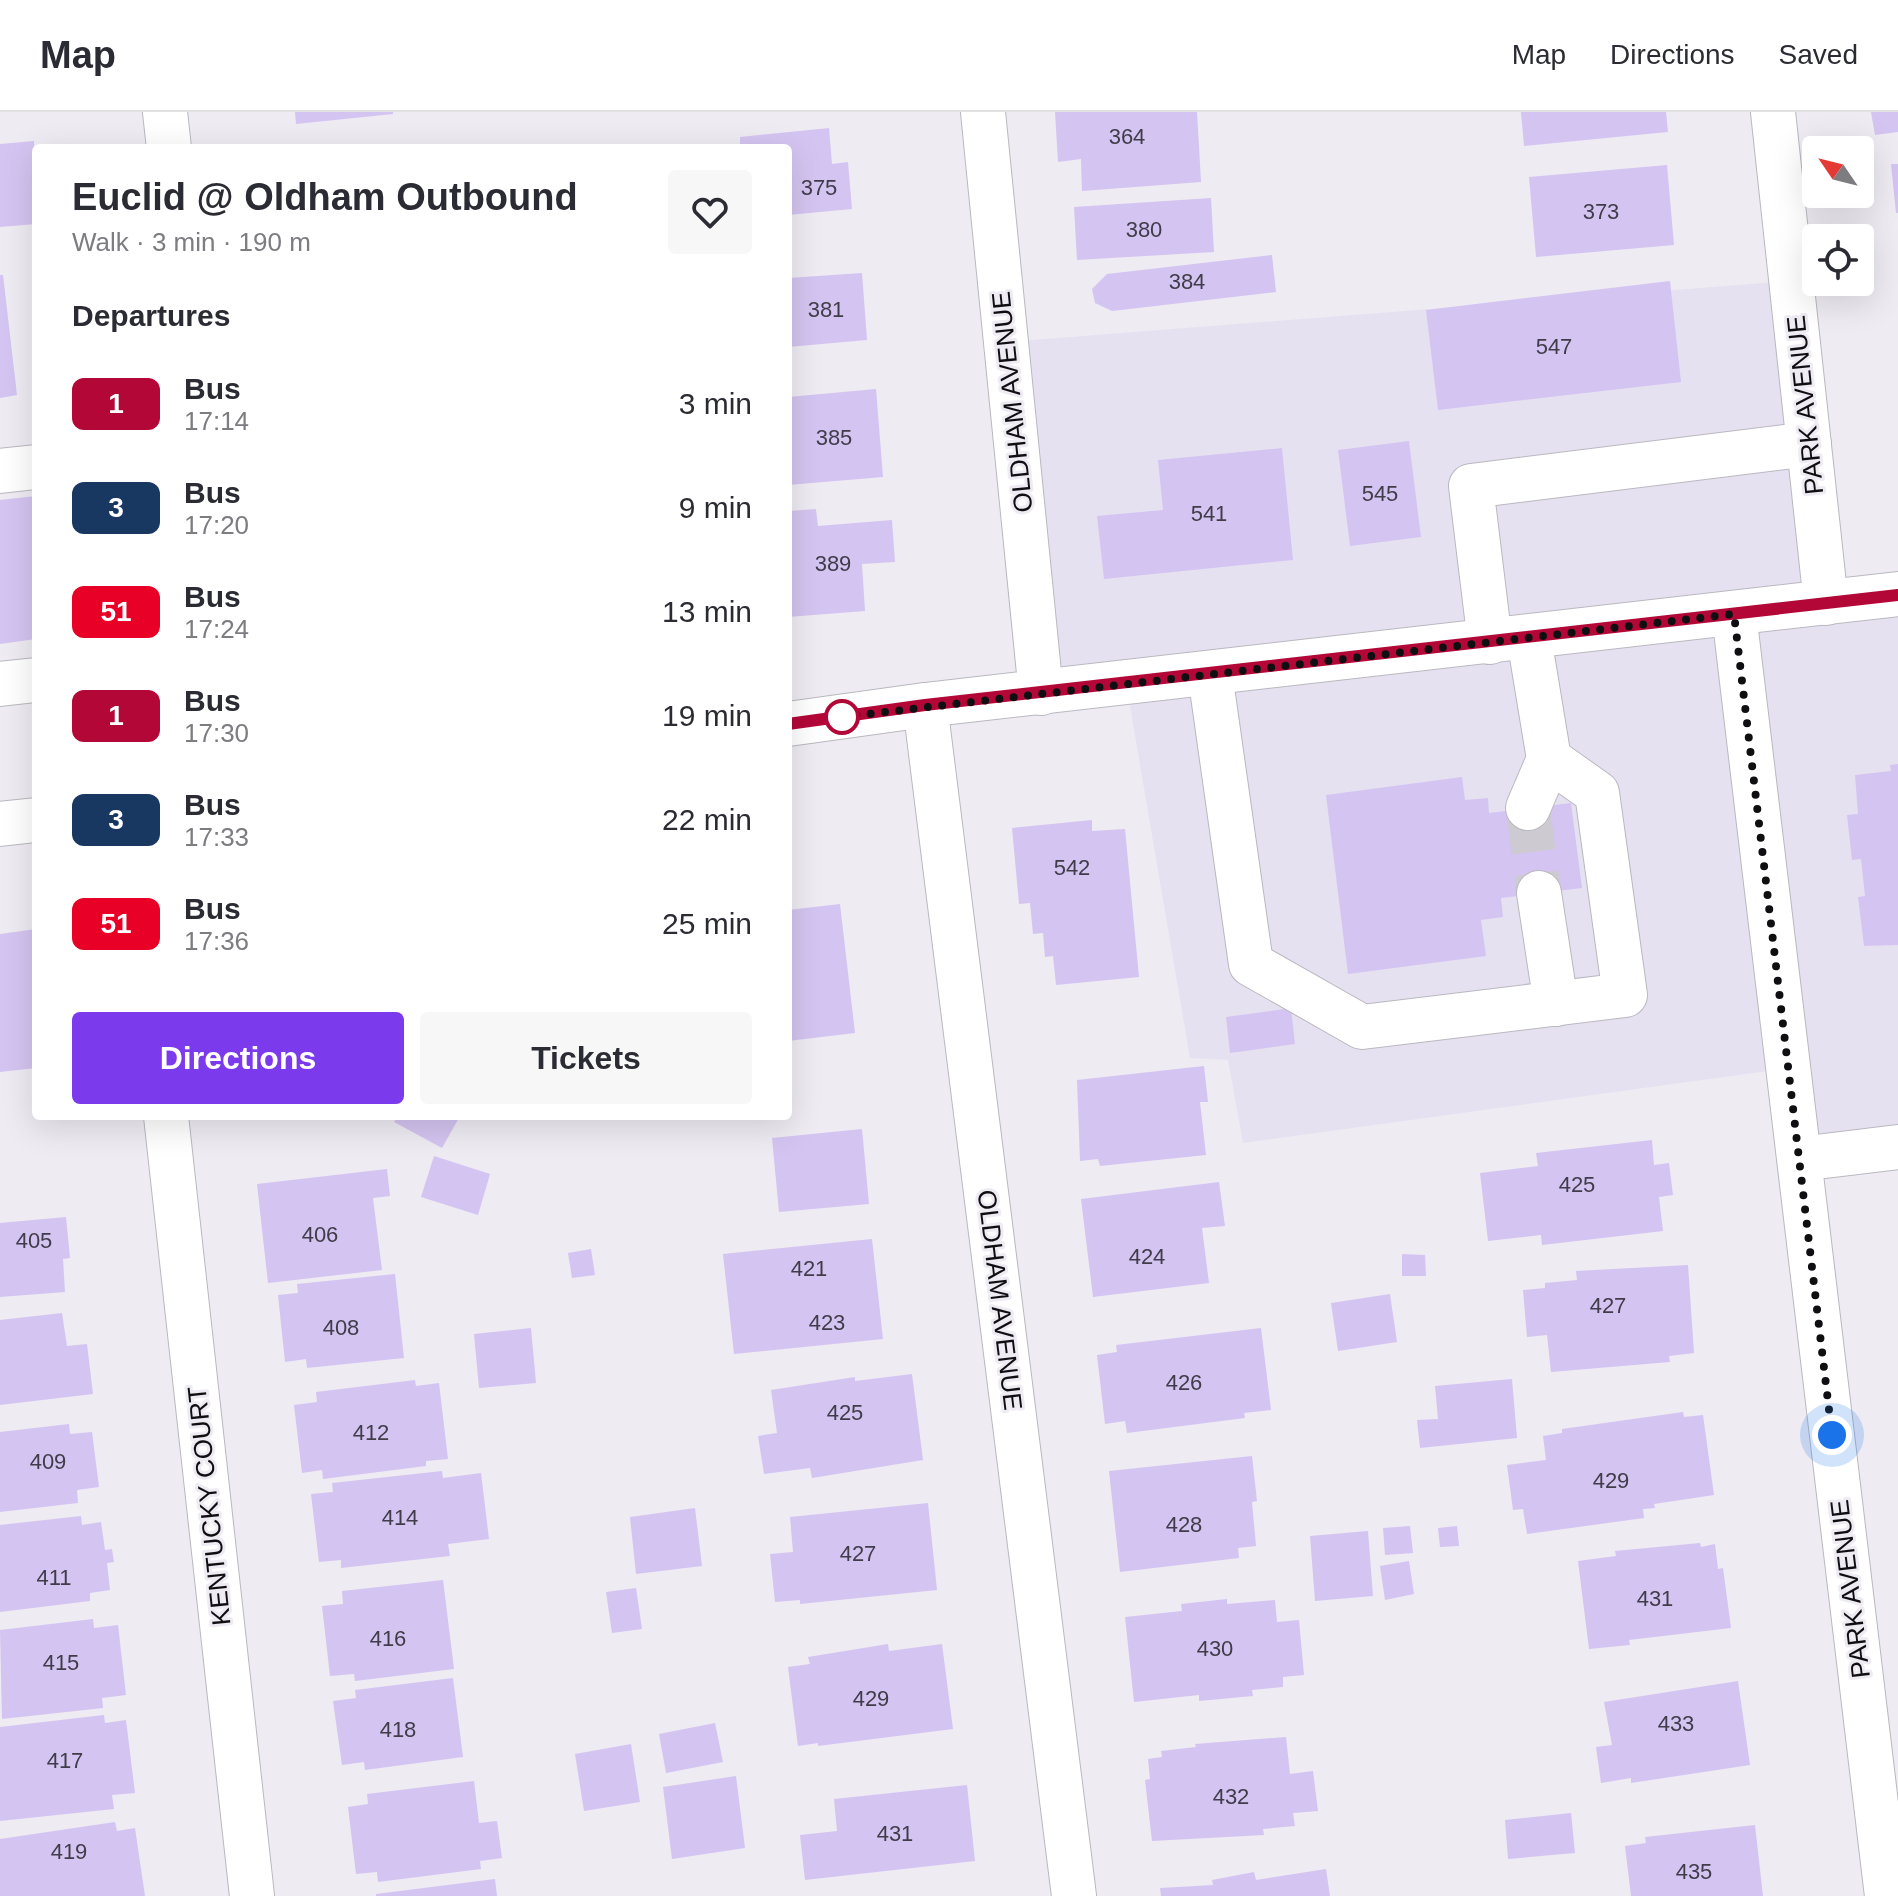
<!DOCTYPE html>
<html lang="en">
<head>
<meta charset="utf-8">
<style>
	body { margin:0; font-family:Arial,sans-serif; background:#f7f7f7; color:#2b2b33; height:100vh; display:flex; flex-direction:column; font-size:30px; white-space:nowrap }
	* { box-sizing:border-box; margin:0 }
	p { font-size:26px; color:#7c7c81 }
	.icon { flex:none; width:44px; height:44px; fill:none; stroke:currentColor; stroke-width:2; stroke-linecap:round; stroke-linejoin:round }
	.map { position:relative; flex:1; overflow:hidden }
	.side { position:absolute; left:32px; top:32px; width:760px; height:976px; display:flex; flex-direction:column; background:#fff; border-radius:8px; box-shadow:0 8px 32px #0002 }
	.side>* { flex:none }
	.badge { padding:0 16px; border-radius:12px; font-size:28px; line-height:52px }
	.needle { width:52px; rotate:305deg }
	.tools { position:absolute; left:1802px; top:24px; display:grid; gap:16px }
	.tools a { display:grid; place-items:center; width:72px; height:72px; border-radius:8px; background:#fff; box-shadow:0 8px 32px #0002; font-size:40px }
	.you { position:absolute; width:40px; height:40px; margin:-20px; border:6px solid #fff; border-radius:50%; background:#1a73e8; box-shadow:0 0 0 12px #1a73e833 }
	.map>.badge { position:absolute; translate:-50% -50%; box-shadow:0 0 0 4px #fff }
	h2 { padding:0 40px; font-size:30px; line-height:72px }
	.round { display:grid; place-items:center; flex:none; width:84px; height:84px; border-radius:8px; background:#f7f7f7 }
	.overview { display:flex; align-items:center; justify-content:space-between; height:136px; padding:0 40px }
	h1 { font-size:38px; font-weight:600; line-height:60px }
	.button { display:flex; gap:16px; margin-top:auto; padding:16px 40px }
	.button a { flex:1; height:92px; border-radius:8px; background:#7c3aed; color:#fff; font-size:32px; font-weight:600; line-height:92px; text-align:center }
	.button a+a { background:#f7f7f7; color:#2b2b33 }
	ul { padding:0; list-style:none }
	li { display:flex; align-items:center; gap:24px; height:104px; padding:0 40px }
	li div { flex:1 }
	li b { display:block; font-size:30px }
	li em { font-style:normal }
	li .badge { min-width:88px; font-weight:700; text-align:center }
	header { display:flex; align-items:center; gap:48px; box-sizing:border-box; height:112px; padding:0 40px; background:#fff; border-bottom:2px solid #e1e1e2 }
	header strong { font-size:38px }
	nav { display:flex; gap:44px; margin-inline-start:auto; font-size:28px }
	.map>svg:first-child { display:block }
	.built { fill:#e6e1f1 }
	.building { fill:#d4c4f1 }
	.lines { fill:none; stroke-linecap:round; stroke-linejoin:round }
	.minor-tunnel { stroke:#cdcad1; stroke-width:44; stroke-dasharray:44 22; stroke-linecap:butt }
	.minor-casing { stroke:#bab8bf; stroke-width:46 }
	.major-casing { stroke:#bab8bf; stroke-width:46 }
	.minor { stroke:#fff; stroke-width:44 }
	.major { stroke:#fff; stroke-width:44 }
	.line-casing { stroke:#fff; stroke-width:18 }
	.line { stroke:#b30738; stroke-width:12 }
	.walk { stroke:#0f0e11; stroke-width:8; stroke-dasharray:0 14.4 }
	.stop-dot { fill:#fff; stroke:#b30738; stroke-width:4 }
	.labels { text-anchor:middle; dominant-baseline:central; stroke-width:6; stroke-linejoin:round; paint-order:stroke }
	.number-label { font-size:22px; fill:#403c49 }
	.street-label { font-size:26px; fill:#0f0e11; stroke:#eeebf3 }
</style>
</head>
<body>
<header>
<strong>Map</strong>
<nav><a>Map</a><a>Directions</a><a>Saved</a></nav>
</header>
<div class="map">
<svg width="1898" height="1784" viewBox="0 0 1898 1784">
	<rect width="100%" height="100%" fill="#eeebf3"/>
	<polygon class="built" points="1791,169 1826,490 1898,483 1898,1035 1800,1047 1789,956 1243,1031 1228,948 1190,946 1126,571 1041,581 1005,230"/>
	<g class="building">
		<polygon points="295,0 393,0 393,2 296,12"/>
		<polygon points="1055,0 1197,0 1201,70 1082,79 1081,47 1058,50"/>
		<polygon points="1521,0 1666,0 1668,20 1524,34"/>
		<polygon points="1871,0 1898,0 1898,20 1875,23"/>
		<polygon points="829,16 832,52 848,50 852,97 788,103 788,36 740,36 740,25"/>
		<polygon points="34,29 36,112 0,115 0,32"/>
		<polygon points="1891,52 1898,52 1898,101 1896,101"/>
		<polygon points="1667,53 1674,133 1536,145 1529,65"/>
		<polygon points="1211,86 1214,140 1077,148 1074,95"/>
		<polygon points="1272,143 1276,180 1112,199 1095,191 1092,177 1107,162"/>
		<polygon points="862,161 867,228 788,235 788,166"/>
		<polygon points="0,163 3,163 17,283 0,286"/>
		<polygon points="1670,169 1681,270 1438,298 1426,198"/>
		<polygon points="876,277 883,365 788,373 788,285"/>
		<polygon points="1409,329 1421,425 1350,434 1338,338"/>
		<polygon points="1282,336 1293,448 1104,467 1097,404 1163,398 1158,348"/>
		<polygon points="36,384 36,527 0,532 0,388"/>
		<polygon points="816,397 818,414 892,408 895,450 862,452 865,499 788,505 788,399"/>
		<polygon points="1898,652 1898,833 1864,834 1858,785 1865,784 1861,747 1852,748 1847,703 1858,702 1855,663 1891,659 1890,653"/>
		<polygon points="1462,665 1465,688 1488,686 1489,701 1571,691 1582,776 1501,786 1503,805 1481,808 1486,844 1348,862 1326,683"/>
		<polygon points="1092,708 1092,719 1125,717 1139,865 1056,873 1053,844 1045,845 1043,821 1033,822 1030,791 1019,792 1012,716"/>
		<polygon points="840,792 855,921 788,929 788,798"/>
		<polygon points="36,817 36,956 0,960 0,822"/>
		<polygon points="1291,896 1295,932 1230,941 1226,905"/>
		<polygon points="1204,954 1208,990 1200,990 1206,1043 1100,1054 1098,1047 1080,1049 1077,968"/>
		<polygon points="398,1004 460,1004 442,1036 394,1010"/>
		<polygon points="862,1017 869,1092 779,1100 772,1026"/>
		<polygon points="1652,1028 1654,1053 1669,1051 1673,1083 1659,1085 1663,1119 1542,1133 1541,1123 1488,1129 1480,1061 1538,1054 1536,1041"/>
		<polygon points="434,1044 490,1062 478,1103 421,1085"/>
		<polygon points="387,1057 390,1084 373,1086 382,1158 268,1171 257,1072"/>
		<polygon points="1219,1070 1225,1114 1202,1116 1209,1171 1093,1185 1081,1087"/>
		<polygon points="66,1105 70,1146 63,1147 65,1180 0,1185 0,1111"/>
		<polygon points="872,1127 883,1227 734,1242 723,1142"/>
		<polygon points="591,1137 595,1163 572,1166 568,1141"/>
		<polygon points="1402,1142 1425,1143 1426,1164 1402,1164"/>
		<polygon points="1688,1153 1694,1241 1669,1244 1670,1250 1551,1260 1547,1223 1527,1225 1523,1178 1545,1176 1545,1171 1577,1168 1576,1159"/>
		<polygon points="395,1162 404,1246 307,1256 306,1247 285,1250 278,1183 298,1181 297,1172"/>
		<polygon points="1390,1182 1397,1230 1338,1239 1331,1191"/>
		<polygon points="62,1201 67,1234 87,1232 93,1282 0,1293 0,1208"/>
		<polygon points="531,1216 536,1271 479,1276 474,1222"/>
		<polygon points="1261,1216 1271,1298 1244,1301 1245,1306 1127,1321 1125,1309 1105,1312 1097,1243 1117,1240 1116,1233"/>
		<polygon points="912,1262 923,1348 812,1366 810,1356 764,1362 758,1324 777,1321 771,1278 855,1265 855,1269"/>
		<polygon points="1512,1267 1517,1326 1420,1336 1417,1308 1438,1307 1435,1274"/>
		<polygon points="415,1268 416,1274 439,1271 448,1347 426,1349 426,1354 323,1367 322,1358 302,1361 294,1293 317,1290 316,1280"/>
		<polygon points="1683,1300 1684,1305 1703,1303 1714,1383 1654,1392 1655,1396 1643,1397 1644,1406 1527,1422 1523,1397 1513,1398 1507,1353 1546,1348 1543,1324 1562,1321 1562,1317"/>
		<polygon points="69,1312 70,1322 92,1320 99,1375 77,1378 78,1391 0,1400 0,1320"/>
		<polygon points="1252,1344 1257,1389 1252,1390 1256,1434 1238,1436 1239,1446 1120,1460 1109,1359"/>
		<polygon points="442,1359 443,1366 481,1361 489,1427 448,1432 450,1444 341,1456 341,1448 319,1450 311,1382 333,1380 332,1371"/>
		<polygon points="928,1391 937,1478 800,1492 800,1488 775,1490 770,1442 793,1440 790,1405"/>
		<polygon points="695,1396 702,1454 636,1462 630,1405"/>
		<polygon points="81,1404 82,1413 101,1410 105,1438 112,1437 114,1450 107,1451 110,1478 90,1481 90,1489 0,1500 0,1413"/>
		<polygon points="1410,1414 1413,1441 1385,1443 1383,1416"/>
		<polygon points="1457,1414 1459,1434 1440,1435 1438,1416"/>
		<polygon points="1368,1419 1373,1484 1315,1489 1310,1424"/>
		<polygon points="1700,1431 1701,1435 1715,1432 1718,1457 1723,1456 1731,1516 1629,1528 1630,1533 1589,1537 1578,1449 1616,1444 1615,1439"/>
		<polygon points="1409,1449 1414,1482 1385,1488 1380,1454"/>
		<polygon points="443,1468 454,1557 355,1569 354,1562 330,1564 322,1494 343,1492 342,1479"/>
		<polygon points="636,1476 642,1517 612,1521 606,1480"/>
		<polygon points="1227,1487 1227,1492 1275,1488 1277,1510 1299,1508 1304,1563 1283,1565 1283,1575 1252,1578 1253,1584 1199,1589 1199,1583 1134,1590 1125,1505 1182,1499 1181,1492"/>
		<polygon points="93,1507 94,1516 118,1513 126,1583 102,1586 103,1596 2,1607 0,1518"/>
		<polygon points="888,1532 889,1539 942,1532 953,1617 818,1634 818,1631 798,1634 788,1555 810,1552 808,1545"/>
		<polygon points="453,1566 463,1645 365,1658 364,1650 342,1653 333,1589 356,1586 355,1578"/>
		<polygon points="1738,1569 1750,1653 1631,1671 1631,1666 1601,1671 1596,1635 1612,1633 1604,1590"/>
		<polygon points="104,1603 105,1611 126,1608 135,1681 112,1683 114,1697 0,1709 0,1615"/>
		<polygon points="715,1611 723,1650 666,1661 659,1622"/>
		<polygon points="1286,1625 1290,1662 1313,1659 1318,1699 1293,1701 1295,1714 1263,1717 1264,1723 1152,1729 1145,1668 1150,1667 1148,1647 1162,1645 1161,1639 1196,1635 1195,1632"/>
		<polygon points="631,1632 640,1690 584,1699 575,1642"/>
		<polygon points="736,1664 745,1736 672,1747 663,1675"/>
		<polygon points="474,1669 479,1711 497,1709 502,1746 480,1749 481,1757 378,1770 377,1760 356,1762 348,1695 368,1692 367,1682"/>
		<polygon points="967,1673 975,1749 805,1768 800,1723 837,1719 834,1687"/>
		<polygon points="1571,1701 1575,1741 1508,1747 1505,1708"/>
		<polygon points="115,1710 117,1719 135,1716 145,1784 0,1784 0,1727"/>
		<polygon points="1755,1713 1763,1784 1631,1784 1625,1734 1646,1731 1645,1725"/>
		<polygon points="1326,1757 1330,1784 1161,1784 1160,1776 1213,1773 1212,1768 1254,1760 1256,1768"/>
		<polygon points="495,1767 497,1784 376,1784 376,1782"/>
	</g>
	<g class="lines">
		<polyline class="minor-tunnel" points="1528,696 1539,781"/>
		<defs>
			<g id="minor">
				<polyline points="165,0 169,36"/>
				<polyline points="983,0 1041,581"/>
				<polyline points="1773,0 1826,491"/>
				<polyline points="0,359 36,355"/>
				<polyline points="1734,502 1887,1784"/>
				<polyline points="1490,530 1471,374 1809,332"/>
				<polyline points="1210,562 1251,852 1362,915 1625,883 1597,681 1549,647 1529,526"/>
				<polyline points="0,572 36,568"/>
				<polyline points="925,593 1074,1784"/>
				<polyline points="1528,696 1549,647"/>
				<polyline points="1539,781 1556,892"/>
				<polyline points="166,1004 252,1784"/>
				<polyline points="1800,1047 1898,1035"/>
			</g>
			<g id="major">
				<polyline points="788,612 925,593 1898,482"/>
				<polyline points="0,712 36,708"/>
			</g>
		</defs>
		<use href="#minor" class="minor-casing"/>
		<use href="#major" class="major-casing"/>
		<use href="#minor" class="minor"/>
		<use href="#major" class="major"/>
	</g>
	<g class="lines">
		<defs>
			<polyline id="line" points="788,612 925,593 1898,483"/>
		</defs>
		<use href="#line" class="line-casing"/>
		<use href="#line" class="line"/>
		<polyline class="walk" points="842,605 1734,502 1832,1323"/>
	</g>
	<circle class="stop-dot" cx="842" cy="605" r="16"/>
	<g class="labels">
		<g class="number-label">
			<text x="1127" y="24">364</text>
			<text x="819" y="75">375</text>
			<text x="1601" y="99">373</text>
			<text x="1144" y="117">380</text>
			<text x="1187" y="169">384</text>
			<text x="826" y="197">381</text>
			<text x="1554" y="234">547</text>
			<text x="834" y="325">385</text>
			<text x="1380" y="381">545</text>
			<text x="1209" y="401">541</text>
			<text x="833" y="451">389</text>
			<text x="1072" y="755">542</text>
			<text x="1577" y="1072">425</text>
			<text x="320" y="1122">406</text>
			<text x="34" y="1128">405</text>
			<text x="1147" y="1144">424</text>
			<text x="809" y="1156">421</text>
			<text x="1608" y="1193">427</text>
			<text x="827" y="1210">423</text>
			<text x="341" y="1215">408</text>
			<text x="1184" y="1270">426</text>
			<text x="845" y="1300">425</text>
			<text x="371" y="1320">412</text>
			<text x="48" y="1349">409</text>
			<text x="1611" y="1368">429</text>
			<text x="400" y="1405">414</text>
			<text x="1184" y="1412">428</text>
			<text x="858" y="1441">427</text>
			<text x="54" y="1465">411</text>
			<text x="1655" y="1486">431</text>
			<text x="388" y="1526">416</text>
			<text x="1215" y="1536">430</text>
			<text x="61" y="1550">415</text>
			<text x="871" y="1586">429</text>
			<text x="1676" y="1611">433</text>
			<text x="398" y="1617">418</text>
			<text x="65" y="1648">417</text>
			<text x="1231" y="1684">432</text>
			<text x="895" y="1721">431</text>
			<text x="69" y="1739">419</text>
			<text x="1694" y="1759">435</text>
		</g>
		<g class="street-label">
			<text transform="translate(1012 290) rotate(-96)">OLDHAM AVENUE</text>
			<text transform="translate(1805 293) rotate(-96)">PARK AVENUE</text>
			<text transform="translate(1000 1188) rotate(83)">OLDHAM AVENUE</text>
			<text transform="translate(209 1394) rotate(-96)">KENTUCKY COURT</text>
			<text transform="translate(1850 1477) rotate(-97)">PARK AVENUE</text>
		</g>
	</g>
</svg>
<div class="tools">
<a><svg class="needle" viewBox="-14 -14 28 28"><path d="M0-13l5 13h-10z" fill="#e53935"/><path d="M0 13l5-13h-10z" fill="#7c7c81"/></svg></a>
<a><svg class="icon" aria-label="locate" viewBox="0 0 24 24"><circle cx="12" cy="12" r="6"/><path d="M12 2v4M12 18v4M2 12h4M18 12h4"/></svg></a>
</div>
<div class="you" style="left:1832px;top:1323px"></div>
<section class="side">
<div class="overview"><div><h1>Euclid @ Oldham Outbound</h1><p>Walk · 3 min · 190 m</p></div><a class="round"><svg class="icon" aria-label="heart" viewBox="0 0 24 24"><path d="M12 20l-8-8c-3-5 5-10 8-4 3-6 11-1 8 4z"/></svg></a></div>
<h2>Departures</h2>
<ul>
<li><span class="badge" style="background:#b30738;color:#fff">1</span><div><b>Bus</b><p>17:14</p></div><em>3 min</em></li>
<li><span class="badge" style="background:#183862;color:#fff">3</span><div><b>Bus</b><p>17:20</p></div><em>9 min</em></li>
<li><span class="badge" style="background:#e80027;color:#fff">51</span><div><b>Bus</b><p>17:24</p></div><em>13 min</em></li>
<li><span class="badge" style="background:#b30738;color:#fff">1</span><div><b>Bus</b><p>17:30</p></div><em>19 min</em></li>
<li><span class="badge" style="background:#183862;color:#fff">3</span><div><b>Bus</b><p>17:33</p></div><em>22 min</em></li>
<li><span class="badge" style="background:#e80027;color:#fff">51</span><div><b>Bus</b><p>17:36</p></div><em>25 min</em></li>
</ul>
<div class="button"><a>Directions</a><a>Tickets</a></div>
</section>
</div>
</body>
</html>
